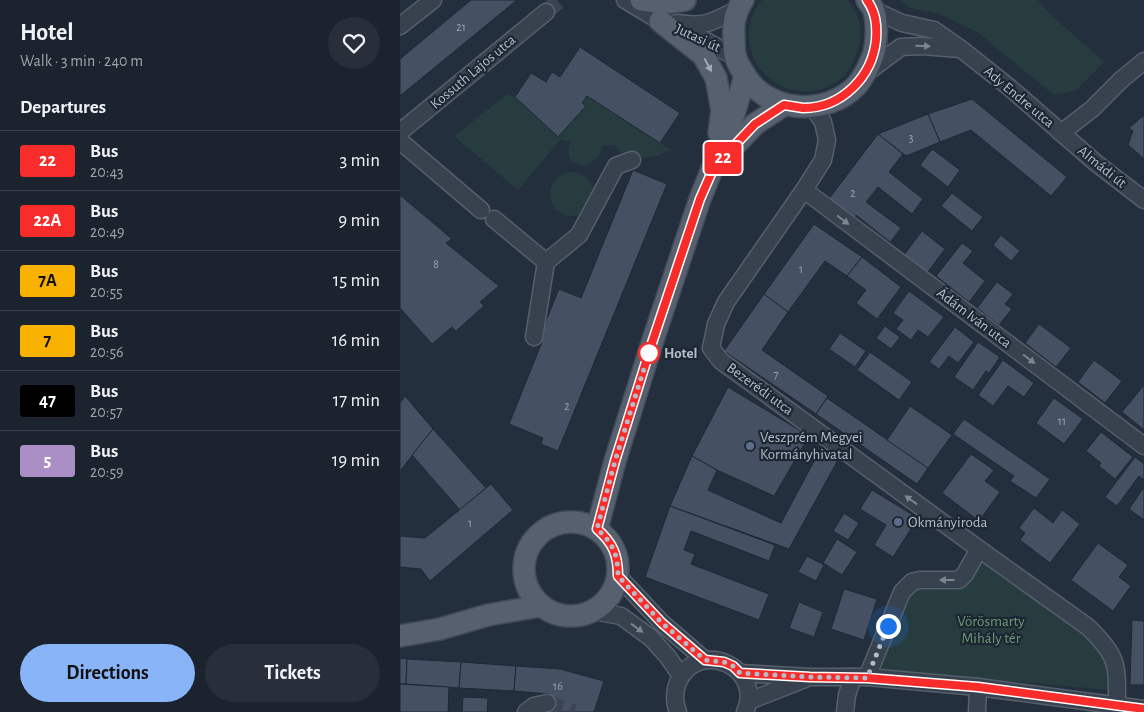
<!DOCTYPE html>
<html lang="en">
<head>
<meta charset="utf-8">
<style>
	body { margin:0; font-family:"Alegreya Sans",sans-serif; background:#282f3a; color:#f1f3f6; height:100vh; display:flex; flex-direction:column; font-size:19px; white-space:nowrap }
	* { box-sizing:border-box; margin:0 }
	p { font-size:16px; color:#a0a4aa }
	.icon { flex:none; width:28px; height:28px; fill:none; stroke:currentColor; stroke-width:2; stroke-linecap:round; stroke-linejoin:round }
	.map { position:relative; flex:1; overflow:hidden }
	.panel { display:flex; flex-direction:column; background:#1b232e; width:400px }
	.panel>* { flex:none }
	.badge { padding:0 10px; border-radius:4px; font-size:18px; line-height:32px }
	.you { position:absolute; width:25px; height:25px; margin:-12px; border:4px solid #fff; border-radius:50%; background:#1a73e8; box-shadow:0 0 0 8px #1a73e833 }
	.map>.badge { position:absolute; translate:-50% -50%; box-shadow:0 0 0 2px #fff }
	h2 { padding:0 20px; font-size:19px; line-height:45px }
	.round { display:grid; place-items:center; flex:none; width:52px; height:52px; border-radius:26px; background:#282f3a }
	.summary { display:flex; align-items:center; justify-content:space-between; height:85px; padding:0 20px }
	h1 { font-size:24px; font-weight:700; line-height:38px }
	.cta { display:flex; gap:10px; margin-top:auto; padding:10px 20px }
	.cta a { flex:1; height:58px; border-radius:30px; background:#8ab4f8; color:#111; font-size:20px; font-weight:700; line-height:58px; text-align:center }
	.cta a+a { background:#282f3a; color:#f1f3f6 }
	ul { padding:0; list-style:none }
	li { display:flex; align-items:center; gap:15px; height:60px; padding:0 20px; border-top:1px solid #39404a }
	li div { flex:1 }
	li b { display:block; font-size:19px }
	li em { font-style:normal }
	li .badge { min-width:55px; font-weight:700; text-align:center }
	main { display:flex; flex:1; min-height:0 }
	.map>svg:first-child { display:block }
	.green { fill:#263c3f }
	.building { fill:#455162; stroke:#1f2835 }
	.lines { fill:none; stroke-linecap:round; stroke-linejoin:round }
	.minor-tunnel { stroke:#3a4453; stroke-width:16; stroke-dasharray:16 8; stroke-linecap:butt }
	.minor-casing { stroke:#565f6c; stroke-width:19 }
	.major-casing { stroke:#414a57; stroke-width:24 }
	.minor { stroke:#38414e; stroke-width:16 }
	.major { stroke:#56606e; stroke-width:21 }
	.oneway { fill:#7c8592 }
	.oneway2 { fill:#a1aab7 }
	.line-casing { stroke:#fff; stroke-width:11 }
	.line { stroke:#f82c2b; stroke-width:8 }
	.walk { stroke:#b4bcc9; stroke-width:5; stroke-dasharray:0 9 }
	.stop-dot { fill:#fff; stroke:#f82c2b; stroke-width:2.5 }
	.service-dot { fill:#5c6f8a; stroke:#1d2633; stroke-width:2 }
	.labels { text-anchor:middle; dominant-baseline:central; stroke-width:4.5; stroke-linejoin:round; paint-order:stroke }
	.number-label { font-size:12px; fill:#98a1af }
	.street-label { font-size:15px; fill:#b4bcc9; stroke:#1d2633 }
	.stop-label { font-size:15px; font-weight:bold; fill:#b4bcc9; stroke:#1d2633; text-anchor:start }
	.poi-label { font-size:15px; fill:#b4bcc9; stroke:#1d2633; text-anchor:start }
	.park-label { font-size:15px; fill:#6b9a76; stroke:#1d2633 }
</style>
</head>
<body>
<main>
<section class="panel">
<div class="summary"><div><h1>Hotel</h1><p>Walk · 3 min · 240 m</p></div><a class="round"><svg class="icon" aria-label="heart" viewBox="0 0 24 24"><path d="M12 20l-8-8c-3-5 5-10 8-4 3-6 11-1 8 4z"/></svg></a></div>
<h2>Departures</h2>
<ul>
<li><span class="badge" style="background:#f82c2b;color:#fff">22</span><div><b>Bus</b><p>20:43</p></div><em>3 min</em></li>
<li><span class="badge" style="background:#f82c2b;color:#fff">22A</span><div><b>Bus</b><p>20:49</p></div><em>9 min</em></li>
<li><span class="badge" style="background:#fab200;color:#111">7A</span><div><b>Bus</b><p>20:55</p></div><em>15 min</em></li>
<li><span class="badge" style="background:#fab200;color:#111">7</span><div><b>Bus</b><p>20:56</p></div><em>16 min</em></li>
<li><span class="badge" style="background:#000;color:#fff">47</span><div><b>Bus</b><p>20:57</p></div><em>17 min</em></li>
<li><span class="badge" style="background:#aa8fc6;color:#fff">5</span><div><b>Bus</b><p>20:59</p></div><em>19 min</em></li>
</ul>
<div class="cta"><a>Directions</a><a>Tickets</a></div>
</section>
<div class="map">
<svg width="744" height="712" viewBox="0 0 744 712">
	<rect width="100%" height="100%" fill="#242f3e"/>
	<g class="green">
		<path d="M362,0H447C461,15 463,31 458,50C455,58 450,70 443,77C407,109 349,84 349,35C349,22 353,10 362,0Z"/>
		<polygon points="501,0 638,0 648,12 704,62 675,91 654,95 577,32 537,13 510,8"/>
		<path d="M108,94L115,97L158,137L185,106L182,103L187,96L271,150C253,159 236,161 218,151L216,145L203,146C199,158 194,162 183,166L171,161L168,152L170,142L160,140L118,190L54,136Z"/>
		<circle cx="172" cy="194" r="22"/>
		<path d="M582,562L683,634C703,654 708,661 710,690L480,670L509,597L516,590L562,588L572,580Z"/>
	</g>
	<g class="building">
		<polygon points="71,0 117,0 0,96 0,59"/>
		<polygon points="180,47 280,113 260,143 187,96 182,103 186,106 158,137 115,97 131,73 146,82 152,72 160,77"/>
		<polygon points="572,99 667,177 651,196 571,130 540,142 528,114"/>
		<polygon points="528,114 540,142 506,156 478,134"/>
		<polygon points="744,115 744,159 728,145 733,131 729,128"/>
		<polygon points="478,134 503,154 489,172 523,199 512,214 478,187 466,202 501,228 489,244 490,242 456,215 453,219 428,200"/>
		<polygon points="532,149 560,170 548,187 520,165"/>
		<polygon points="233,170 267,184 158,451 141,444 143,438 109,424 142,342 138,340 159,289 181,298"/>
		<polygon points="552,193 583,217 572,231 541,206"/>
		<polygon points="0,195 52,239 46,243 99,286 80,302 84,306 56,331 52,327 32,344 0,308"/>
		<polygon points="414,224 462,257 447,276 425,261 388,312 364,294"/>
		<polygon points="522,231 545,249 527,273 504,255"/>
		<polygon points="601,235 620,251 611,261 593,245"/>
		<polygon points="562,243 573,251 563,263 585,281 569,302 536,276"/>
		<polygon points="462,257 501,287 477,319 456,303 466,290 447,276"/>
		<polygon points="597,282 613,294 605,304 612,309 599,325 577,308"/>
		<polygon points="509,291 544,317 528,337 518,330 511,340 496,329 503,320 493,313"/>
		<polygon points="364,294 388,312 362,350 428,396 416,414 324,351"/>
		<polygon points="639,324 671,348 656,367 625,343"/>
		<polygon points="485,326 500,337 491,349 476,338"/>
		<polygon points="555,327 574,342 558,363 549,356 539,369 529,362"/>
		<polygon points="440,333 466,351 455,367 429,349"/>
		<polygon points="578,342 600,357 589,373 586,371 573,390 554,377"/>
		<polygon points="470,352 512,382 499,400 457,370"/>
		<polygon points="603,360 634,383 624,397 608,386 593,406 578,395"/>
		<polygon points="694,360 722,381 705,403 678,382"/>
		<polygon points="744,385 744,430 722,412"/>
		<polygon points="328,387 409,436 374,496 317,470 292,456"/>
		<polygon points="5,396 33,429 0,471 0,403"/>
		<polygon points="427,398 528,468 517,484 416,414"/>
		<polygon points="654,398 683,419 664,444 636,423"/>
		<polygon points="510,406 552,435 528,468 487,440"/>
		<polygon points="564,419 650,479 636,498 610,481 614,476 553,434"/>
		<polygon points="33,429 86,488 60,510 12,455"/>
		<polygon points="701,432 733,457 715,479 699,466 701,463 686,451"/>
		<polygon points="420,450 438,460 389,549 270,506 292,456 317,470 308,490 381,523"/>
		<polygon points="571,454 594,470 585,481 600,492 579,521 542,493"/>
		<polygon points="735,457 744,464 744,480 739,476 717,506 705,497"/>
		<polygon points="91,484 113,510 30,581 21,569 0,567 0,536 25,538"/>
		<polygon points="744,487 744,520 729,509"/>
		<polygon points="472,490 518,518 493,557 474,545 486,525 460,509"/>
		<polygon points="270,506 375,545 369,561 291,531 284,550 295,554 291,564 369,594 359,620 245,577"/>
		<polygon points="634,508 653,523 662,510 680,524 650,563 620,540 625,533 619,528"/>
		<polygon points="444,513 459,523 448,540 433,531"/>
		<polygon points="437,539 457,552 442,575 423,563"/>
		<polygon points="698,543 728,565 719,577 731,586 713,611 671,580"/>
		<polygon points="407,556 424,565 416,581 398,572"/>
		<polygon points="444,589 477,599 464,640 431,629"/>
		<polygon points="399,602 423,612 414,637 389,628"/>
		<polygon points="732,620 744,621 744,685 730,685"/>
		<polygon points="0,658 7,659 6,684 0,684"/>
		<polygon points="7,659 61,662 59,688 6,684"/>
		<polygon points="61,662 116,666 114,691 59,688"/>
		<polygon points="116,666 160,669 204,681 194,712 159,712 146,708 150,694 114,691"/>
		<polygon points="0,684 49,687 48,712 0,712"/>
		<polygon points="63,697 88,698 87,712 62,712"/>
	</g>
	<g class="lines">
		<g class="minor-tunnel">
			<polyline points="146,12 160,0"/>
			<polyline points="147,703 174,712"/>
		</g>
		<defs>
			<g id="minor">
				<polyline points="225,0 260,21 301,38 335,57"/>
				<polyline points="474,10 502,23 534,30 561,49 609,87 696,163 744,200"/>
				<path d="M277,23C305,27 311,23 336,10"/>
				<polyline points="0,26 33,0"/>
				<polyline points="466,73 501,47 522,46 560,49"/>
				<path d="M412,107L423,122L427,140L423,160L404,190L326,302L316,324L311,348L321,361L579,549L688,627C719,657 717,665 717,705"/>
				<polyline points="0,132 146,12"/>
				<polyline points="661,133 692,109 721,80 744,61"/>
				<polyline points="0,141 81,210"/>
				<polyline points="404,190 744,446"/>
				<polyline points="94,219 146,262 179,235 216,166 232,160"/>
				<polyline points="134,337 146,262"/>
				<polyline points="218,576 262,623 305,660"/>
				<polyline points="193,611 221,616 251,638 268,657 281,676"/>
				<polyline points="340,673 410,677 467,677 578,687 744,709"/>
				<polyline points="467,677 502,592 512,582 520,580 559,580 565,574 579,549"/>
				<polyline points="349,701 405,679"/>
				<polyline points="126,712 134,706 147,703"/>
				<path d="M278,712C274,702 274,692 278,682C299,637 365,668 345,712"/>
				<polyline points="445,712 447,695 453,677"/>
				<polyline points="577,712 578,687"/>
			</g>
			<g id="major">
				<polyline points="241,0 264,3 285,0"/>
				<path d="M343,0C334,14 333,24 334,40C334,45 334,50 335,55C336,61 340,67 343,72C365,113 426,118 457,85C464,77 468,68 472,58C477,47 478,20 473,9C472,6 469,3 467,0"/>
				<polyline points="260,21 303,55 316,78 322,110 319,133"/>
				<polyline points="321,160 355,124 384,105"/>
				<circle cx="171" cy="569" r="47"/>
				<polyline points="197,529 215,461 252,343 300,199 334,114 345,76"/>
				<polyline points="0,636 40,629 88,615 140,606"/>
			</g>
		</defs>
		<use href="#minor" class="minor-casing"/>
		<use href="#major" class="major-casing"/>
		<use href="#minor" class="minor"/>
		<use href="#major" class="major"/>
	</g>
	<defs><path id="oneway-solid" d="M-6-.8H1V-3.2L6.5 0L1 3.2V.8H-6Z" transform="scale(1.25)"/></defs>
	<g class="oneway">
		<use href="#oneway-solid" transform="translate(523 46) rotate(1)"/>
		<use href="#oneway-solid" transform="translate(443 220) rotate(37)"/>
		<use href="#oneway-solid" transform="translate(629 359) rotate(37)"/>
		<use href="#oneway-solid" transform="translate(511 500) rotate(-144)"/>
		<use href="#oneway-solid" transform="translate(547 580) rotate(-180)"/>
		<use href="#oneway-solid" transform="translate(237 628) rotate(36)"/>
	</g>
	<use class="oneway2" href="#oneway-solid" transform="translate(308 65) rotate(62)"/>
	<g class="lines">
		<defs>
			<path id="line" d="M467,0C476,13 477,25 476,40C472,77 442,108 403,108C397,107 390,106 384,105L355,124L314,167L300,199L252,343L215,461L197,529C213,543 218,555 218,576L262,623L305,660L324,662L333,666L340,673L410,677L467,678L578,687L744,709"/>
		</defs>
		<use href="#line" class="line-casing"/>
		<use href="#line" class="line"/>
		<path class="walk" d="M249,353L215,461L197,529C213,543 218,555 218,576L262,623L305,660L324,662L333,666L340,673L410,677L467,678L488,626"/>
	</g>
	<circle class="stop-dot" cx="249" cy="353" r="10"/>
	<g class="service-dot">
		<circle cx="350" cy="446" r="5"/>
		<circle cx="498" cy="522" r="5"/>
	</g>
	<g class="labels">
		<g class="number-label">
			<text x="61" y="27">21</text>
			<text x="511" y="138">3</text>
			<text x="453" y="193">2</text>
			<text x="36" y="264">8</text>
			<text x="401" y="269">1</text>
			<text x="376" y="374">7</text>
			<text x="167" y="406">2</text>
			<text x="662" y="421">11</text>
			<text x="70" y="523">1</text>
			<text x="158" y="686">16</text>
		</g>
		<g class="street-label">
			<text transform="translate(298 38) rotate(25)">Jutasi út</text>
			<text transform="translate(73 72) rotate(-40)">Kossuth Lajos utca</text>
			<text transform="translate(619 97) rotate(40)">Ady Endre utca</text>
			<text transform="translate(702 167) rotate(39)">Almádi út</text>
			<text transform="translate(574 318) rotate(37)">Ádám Iván utca</text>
			<text transform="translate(360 389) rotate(36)">Bezerédi utca</text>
		</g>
		<g class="stop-label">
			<text x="264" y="353">Hotel</text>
		</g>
		<g class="poi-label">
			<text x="360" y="437">Veszprém Megyei<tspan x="360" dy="17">Kormányhivatal</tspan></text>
			<text x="508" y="522">Okmányiroda</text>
		</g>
		<g class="park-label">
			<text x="591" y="621">Vörösmarty<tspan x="591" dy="17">Mihály tér</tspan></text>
		</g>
	</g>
</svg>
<div class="you" style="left:488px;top:626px"></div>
<b class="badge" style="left:323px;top:158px;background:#f82c2b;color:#fff">22</b>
</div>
</main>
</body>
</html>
